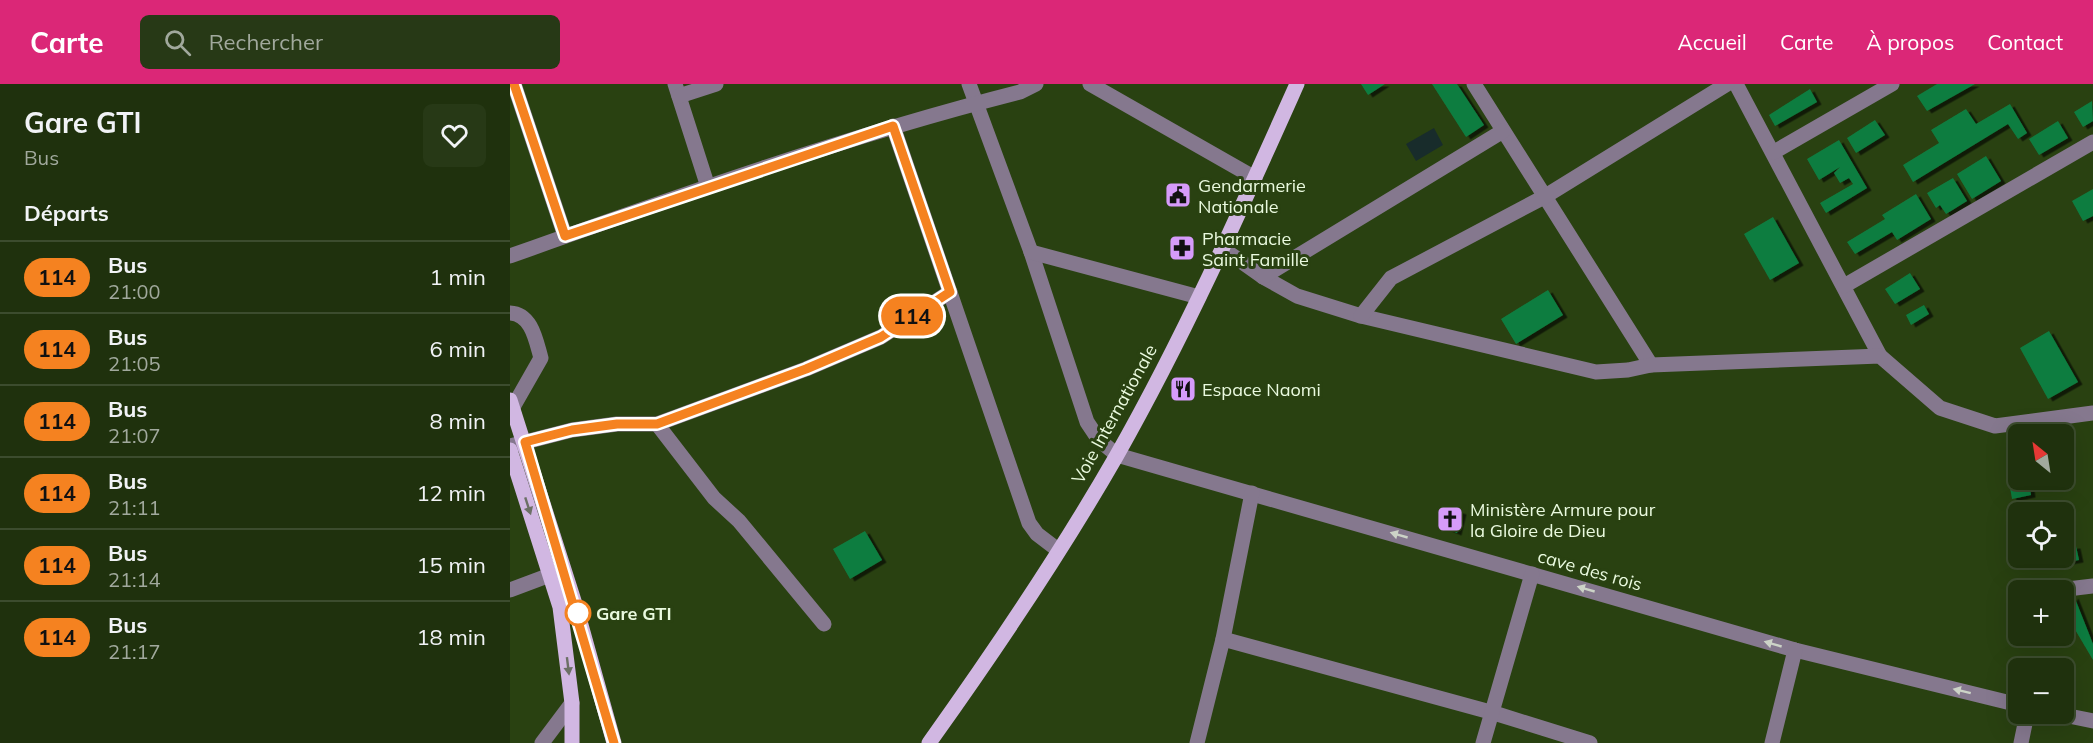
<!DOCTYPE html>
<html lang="fr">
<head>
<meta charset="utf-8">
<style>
	body { margin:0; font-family:Mulish,sans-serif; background:#273916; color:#f1f3f6; height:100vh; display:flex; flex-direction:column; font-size:22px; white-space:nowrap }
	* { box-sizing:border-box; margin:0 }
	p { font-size:20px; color:#a1a99d }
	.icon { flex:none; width:33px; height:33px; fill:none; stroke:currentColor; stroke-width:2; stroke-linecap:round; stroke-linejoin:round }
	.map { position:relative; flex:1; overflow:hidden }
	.panel { display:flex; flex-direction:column; background:#1f310d; width:510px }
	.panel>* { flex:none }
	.badge { padding:0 12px; border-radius:20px; font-size:21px; line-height:39px }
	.needle { width:39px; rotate:330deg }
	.controls { position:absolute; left:1498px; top:340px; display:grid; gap:12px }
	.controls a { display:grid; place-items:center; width:66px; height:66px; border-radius:9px; background:#1f310d; box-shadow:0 6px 24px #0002,0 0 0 2px #3c4c2e; font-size:30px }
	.map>.badge { position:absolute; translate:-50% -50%; box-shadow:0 0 0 3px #fff }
	h2 { padding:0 24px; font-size:22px; line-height:54px }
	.round { display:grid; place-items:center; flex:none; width:63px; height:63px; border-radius:9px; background:#273916 }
	.head { display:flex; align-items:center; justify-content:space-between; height:102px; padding:0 24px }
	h1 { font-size:28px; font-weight:700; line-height:45px }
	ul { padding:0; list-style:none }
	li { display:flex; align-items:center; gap:18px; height:72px; padding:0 24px; border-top:2px solid #3c4c2e }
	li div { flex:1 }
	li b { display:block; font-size:22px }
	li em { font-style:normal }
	li .badge { min-width:66px; font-weight:700; text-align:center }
	header { display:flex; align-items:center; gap:36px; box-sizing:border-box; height:84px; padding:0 30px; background:#db2777; color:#fff }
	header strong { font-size:28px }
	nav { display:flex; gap:33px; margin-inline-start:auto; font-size:21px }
	.search { width:420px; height:54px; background:#273916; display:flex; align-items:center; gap:15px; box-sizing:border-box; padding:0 21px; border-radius:9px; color:#a1a99d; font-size:22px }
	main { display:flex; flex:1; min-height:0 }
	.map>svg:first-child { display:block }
	.water { fill:#182c2b }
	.building { fill:#117d40; filter:url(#shadow) }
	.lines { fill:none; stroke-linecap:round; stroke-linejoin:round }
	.minor { stroke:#85788e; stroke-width:15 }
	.major { stroke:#d1b7e2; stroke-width:15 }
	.oneway { fill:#6c7065 }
	.oneway2 { fill:#ccd3c7 }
	.line-casing { stroke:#fff; stroke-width:14 }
	.line { stroke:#f58220; stroke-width:9 }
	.stop-dot { fill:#fff; stroke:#f58220; stroke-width:3 }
	.labels { text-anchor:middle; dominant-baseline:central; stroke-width:6; stroke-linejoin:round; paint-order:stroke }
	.poi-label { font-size:18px; fill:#eafadf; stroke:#294111; text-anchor:start }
	.street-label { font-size:18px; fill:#eafadf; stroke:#294111 }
	.stop-label { font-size:18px; font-weight:bold; fill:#eafadf; stroke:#294111; text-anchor:start }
</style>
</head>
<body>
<header>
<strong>Carte</strong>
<div class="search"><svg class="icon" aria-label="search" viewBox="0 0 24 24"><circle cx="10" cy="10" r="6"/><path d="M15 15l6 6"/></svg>Rechercher</div>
<nav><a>Accueil</a><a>Carte</a><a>À propos</a><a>Contact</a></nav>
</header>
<main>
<section class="panel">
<div class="head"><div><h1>Gare GTI</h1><p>Bus</p></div><a class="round"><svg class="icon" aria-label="heart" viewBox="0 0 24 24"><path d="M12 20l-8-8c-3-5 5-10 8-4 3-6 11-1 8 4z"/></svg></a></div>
<h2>Départs</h2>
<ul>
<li><span class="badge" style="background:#f58220;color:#111">114</span><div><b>Bus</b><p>21:00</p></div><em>1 min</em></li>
<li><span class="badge" style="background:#f58220;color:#111">114</span><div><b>Bus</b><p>21:05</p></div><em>6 min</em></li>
<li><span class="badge" style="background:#f58220;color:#111">114</span><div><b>Bus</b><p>21:07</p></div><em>8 min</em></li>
<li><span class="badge" style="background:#f58220;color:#111">114</span><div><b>Bus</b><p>21:11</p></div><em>12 min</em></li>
<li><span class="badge" style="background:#f58220;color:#111">114</span><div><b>Bus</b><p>21:14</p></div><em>15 min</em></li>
<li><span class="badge" style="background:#f58220;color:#111">114</span><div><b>Bus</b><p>21:17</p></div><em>18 min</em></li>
</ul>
</section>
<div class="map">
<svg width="1583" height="659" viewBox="0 0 1583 659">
	<defs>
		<filter id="shadow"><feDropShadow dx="4.5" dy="2.5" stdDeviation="0" flood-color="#0009"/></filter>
	</defs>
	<rect width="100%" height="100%" fill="#294111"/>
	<polygon class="water" points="924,44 933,61 906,77 896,60"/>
	<g class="building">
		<polygon points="851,0 875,0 858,11"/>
		<polygon points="922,0 947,0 974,41 956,53"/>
		<polygon points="1427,0 1465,0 1417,27 1407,12"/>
		<polygon points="1300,5 1307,18 1265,42 1259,31"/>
		<polygon points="1582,17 1583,37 1573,43 1564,28"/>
		<polygon points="1500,20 1517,49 1508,55 1498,40 1403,98 1393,81 1429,59 1421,46 1456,25 1466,40"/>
		<polygon points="1365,36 1375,51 1346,69 1337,54"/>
		<polygon points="1548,37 1558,54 1529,71 1519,55"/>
		<polygon points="1329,56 1357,104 1316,129 1310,119 1343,100 1339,94 1330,99 1324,89 1330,83 1309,96 1297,75"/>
		<polygon points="1476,72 1491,97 1462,115 1447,90"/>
		<polygon points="1443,94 1457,117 1436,130 1430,121 1426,124 1417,109"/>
		<polygon points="1583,105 1583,132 1573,137 1562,117"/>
		<polygon points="1406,110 1421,135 1387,156 1382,148 1345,170 1337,158 1375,135 1372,131"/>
		<polygon points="1263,133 1289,179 1260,196 1234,150"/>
		<polygon points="1400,189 1410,205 1385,220 1375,205"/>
		<polygon points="1038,206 1053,231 1006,260 991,235"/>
		<polygon points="1414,221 1419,230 1401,241 1396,231"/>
		<polygon points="1539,247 1568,298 1538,315 1510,264"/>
		<polygon points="1554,367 1559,396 1554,397"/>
		<polygon points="1509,378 1509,396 1519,396 1521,411 1502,415 1496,380"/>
		<polygon points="932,422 952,428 947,449 928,441"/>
		<polygon points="355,447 372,476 340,495 323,465"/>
		<polygon points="1566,462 1569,476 1536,482 1535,474 1554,474 1554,463"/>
		<polygon points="1564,512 1583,560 1583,576 1554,527"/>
	</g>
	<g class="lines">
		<g class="minor">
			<polyline points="4,0 55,152"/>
			<polyline points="165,0 198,103"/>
			<polyline points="459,0 521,168 577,338 589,356 607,371 1285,566 1509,621"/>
			<polyline points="580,0 745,94"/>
			<polyline points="964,0 1141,281"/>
			<polyline points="1226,0 1370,272"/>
			<polyline points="169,12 206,0"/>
			<polyline points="383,42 519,439 527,450 548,466"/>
			<polyline points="1264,68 1382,0"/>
			<polyline points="712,164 753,193 787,212 851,232 1086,288 1118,286 1141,281 1370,272 1430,324 1485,342 1583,329"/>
			<polyline points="521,168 689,213"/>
			<path d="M0,172C168,112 337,52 510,8L526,0"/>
			<polyline points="753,193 993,47"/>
			<polyline points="1334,202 1583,58"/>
			<path d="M0,229C22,230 26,257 31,274L3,323"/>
			<polyline points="851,232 881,194 1034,113 1217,0"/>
			<polyline points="147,340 204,414 229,437 314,540"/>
			<polyline points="0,362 62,346 107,340 147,340 296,285 371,253 440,208"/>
			<polyline points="0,506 40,491"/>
			<polyline points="1541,507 1583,502"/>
			<polyline points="713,555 984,629 1080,659"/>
			<polyline points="1549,630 1583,637"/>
			<polyline points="32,659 62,619"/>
			<polyline points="687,659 713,555 742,409"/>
			<polyline points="973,659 1022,490"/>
			<polyline points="1262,659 1285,566"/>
			<polyline points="1511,659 1517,630"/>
		</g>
		<g class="major">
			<polyline points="0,316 66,523 104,659"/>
			<polyline points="0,366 50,523 62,619 62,659"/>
			<path d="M419,659C484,568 552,467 607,371C675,251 731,125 787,0"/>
		</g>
	</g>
	<defs><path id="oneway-solid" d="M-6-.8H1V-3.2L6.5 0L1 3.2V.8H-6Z" transform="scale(1.5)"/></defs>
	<g class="oneway">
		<use href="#oneway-solid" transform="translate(18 422) rotate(72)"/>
		<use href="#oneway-solid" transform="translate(58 582) rotate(83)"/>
	</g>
	<g class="oneway2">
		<use href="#oneway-solid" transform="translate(889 451) rotate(-164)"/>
		<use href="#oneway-solid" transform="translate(1076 505) rotate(-164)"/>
		<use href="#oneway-solid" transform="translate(1263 560) rotate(-164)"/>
		<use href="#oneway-solid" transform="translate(1452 607) rotate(-166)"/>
	</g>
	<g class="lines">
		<defs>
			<polyline id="line" points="4,0 55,152 383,42 440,208 371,253 296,285 147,340 107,340 62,346 15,358 104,659"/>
		</defs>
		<use href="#line" class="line-casing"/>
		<use href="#line" class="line"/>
	</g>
	<defs>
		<symbol id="civic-square" viewBox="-11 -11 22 22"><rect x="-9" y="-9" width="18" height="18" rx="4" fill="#d69bfa" stroke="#294111"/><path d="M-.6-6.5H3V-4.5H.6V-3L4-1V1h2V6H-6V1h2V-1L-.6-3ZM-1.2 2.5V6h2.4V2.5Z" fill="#111"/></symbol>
		<symbol id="pharmacy-square" viewBox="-11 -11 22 22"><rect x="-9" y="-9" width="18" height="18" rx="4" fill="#d69bfa" stroke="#294111"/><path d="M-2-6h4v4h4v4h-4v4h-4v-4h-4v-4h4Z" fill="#111"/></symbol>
		<symbol id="restaurant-square" viewBox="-11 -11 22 22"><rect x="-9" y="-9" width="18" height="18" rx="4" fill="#d69bfa" stroke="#294111"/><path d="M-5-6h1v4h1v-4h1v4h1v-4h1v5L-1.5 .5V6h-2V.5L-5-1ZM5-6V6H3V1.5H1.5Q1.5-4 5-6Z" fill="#111"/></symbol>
		<symbol id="church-square" viewBox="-11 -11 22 22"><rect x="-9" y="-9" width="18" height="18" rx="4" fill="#d69bfa" stroke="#294111"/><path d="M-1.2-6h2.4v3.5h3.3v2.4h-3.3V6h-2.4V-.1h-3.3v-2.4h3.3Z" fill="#111"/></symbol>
	</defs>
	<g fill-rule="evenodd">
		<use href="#civic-square" x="653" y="96" width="30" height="30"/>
		<use href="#pharmacy-square" x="657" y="149" width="30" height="30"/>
		<use href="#restaurant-square" x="658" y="290" width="30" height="30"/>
		<use href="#church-square" x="925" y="420" width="30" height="30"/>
	</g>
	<circle class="stop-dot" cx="68" cy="529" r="12"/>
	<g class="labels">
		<g class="poi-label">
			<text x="688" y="101">Gendarmerie<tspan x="688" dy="21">Nationale</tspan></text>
			<text x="692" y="154">Pharmacie<tspan x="692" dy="21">Saint Famille</tspan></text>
			<text x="692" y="305">Espace Naomi</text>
			<text x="960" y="425">Ministère Armure pour<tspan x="960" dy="21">la Gloire de Dieu</tspan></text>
		</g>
		<g class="street-label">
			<text transform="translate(604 330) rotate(-61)">Voie Internationale</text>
			<text transform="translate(1080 486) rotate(16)">cave des rois</text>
		</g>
		<g class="stop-label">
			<text x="86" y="529">Gare GTI</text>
		</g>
	</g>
</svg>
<div class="controls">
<a><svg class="needle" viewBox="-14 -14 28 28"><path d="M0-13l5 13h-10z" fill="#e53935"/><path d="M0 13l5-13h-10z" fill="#a1a99d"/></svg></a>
<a><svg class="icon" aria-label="locate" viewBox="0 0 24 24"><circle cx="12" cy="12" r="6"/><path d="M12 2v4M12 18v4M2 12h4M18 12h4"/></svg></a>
<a>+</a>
<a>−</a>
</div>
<b class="badge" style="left:402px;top:232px;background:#f58220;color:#111">114</b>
</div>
</main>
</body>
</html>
